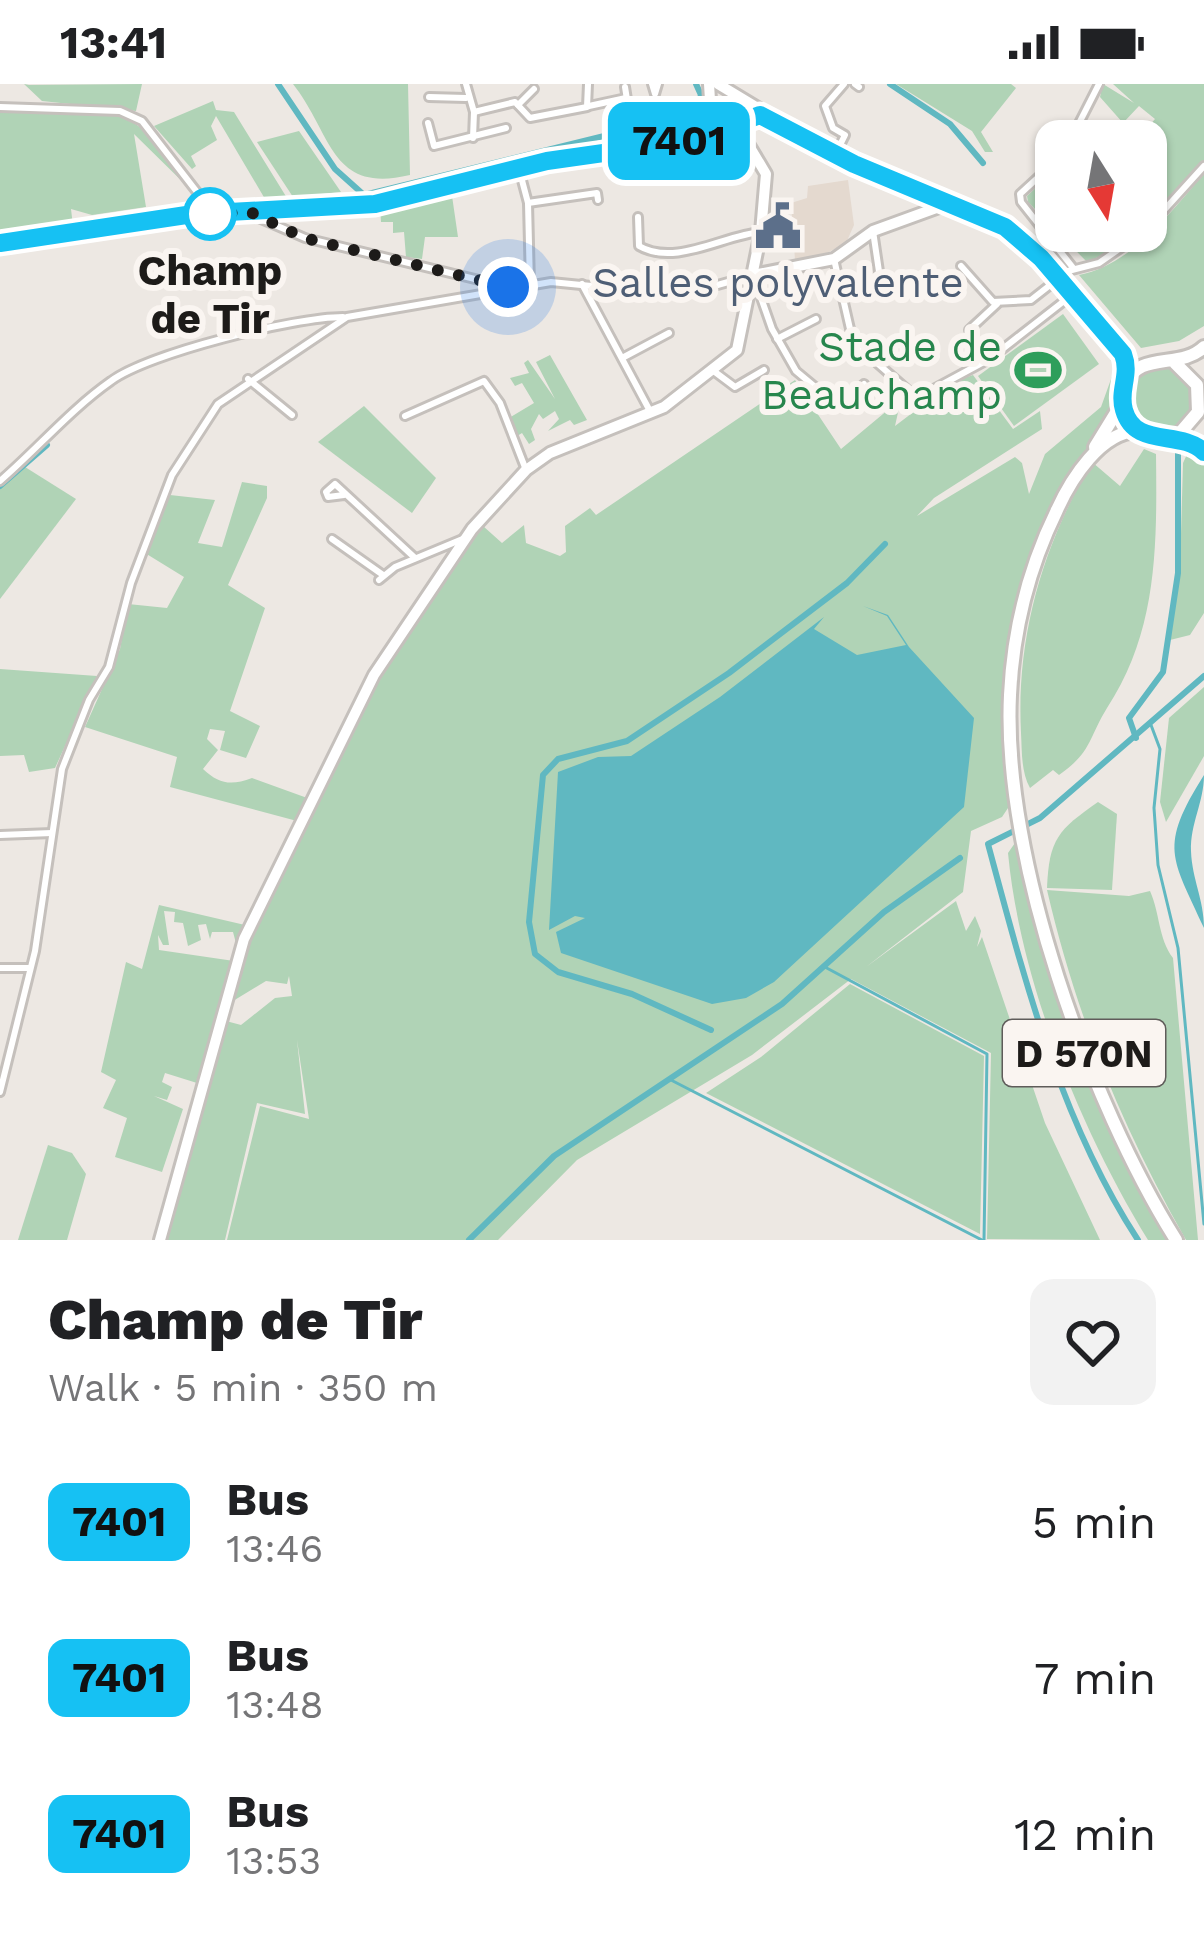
<!DOCTYPE html>
<html lang="en">
<head>
<meta charset="utf-8">
<style>
	body { margin:0; font-family:"Work Sans",sans-serif; background:#f2f2f2; color:#202124; height:100vh; display:flex; flex-direction:column; font-size:45px; white-space:nowrap }
	* { box-sizing:border-box; margin:0 }
	p { font-size:39px; color:#757577 }
	.icon { flex:none; width:66px; height:66px; fill:none; stroke:currentColor; stroke-width:2; stroke-linecap:round; stroke-linejoin:round }
	.map { position:relative; height:1156px; overflow:hidden }
	.sheet { display:flex; flex-direction:column; background:#fff; flex:1 }
	.sheet>* { flex:none }
	.badge { padding:0 24px; border-radius:18px; font-size:42px; line-height:78px }
	.needle { width:78px; rotate:169deg }
	.fabs { position:absolute; left:1035px; top:36px; display:grid; gap:24px }
	.fabs a { display:grid; place-items:center; width:132px; height:132px; border-radius:24px; background:#fff; box-shadow:0 3px 9px #0004; font-size:60px }
	.you { position:absolute; width:60px; height:60px; margin:-30px; border:9px solid #fff; border-radius:50%; background:#1a73e8; box-shadow:0 0 0 18px #1a73e833 }
	.map>.badge { position:absolute; translate:-50% -50%; box-shadow:0 0 0 6px #fff }
	.round { display:grid; place-items:center; flex:none; width:126px; height:126px; border-radius:24px; background:#f2f2f2 }
	.overview { display:flex; align-items:center; justify-content:space-between; height:204px; padding:0 48px }
	h1 { font-size:57px; font-weight:800; line-height:90px }
	ul { padding:0; list-style:none }
	li { display:flex; align-items:center; gap:36px; height:156px; padding:0 48px }
	li div { flex:1 }
	li b { display:block; font-size:45px }
	li em { font-style:normal }
	li .badge { min-width:132px; font-weight:700; text-align:center }
	.status { display:flex; justify-content:space-between; align-items:center; height:84px; padding:0 60px; background:#fff; direction:ltr }
	.status svg { height:33px; fill:currentColor }
	.map>svg:first-child { display:block }
	.built { fill:#e4d9cf }
	.green { fill:#b0d3b6 }
	.water { fill:#60b8c1; fill-rule:evenodd }
	.lines { fill:none; stroke-linecap:round; stroke-linejoin:round }
	.stream { stroke:#60b8c1; stroke-width:3 }
	.canal { stroke:#60b8c1; stroke-width:6 }
	.street-casing { stroke:#c5c0bc; stroke-width:12 }
	.secondary-casing { stroke:#c5c0bc; stroke-width:16 }
	.primary-casing { stroke:#c5c0bc; stroke-width:18 }
	.street { stroke:#fff; stroke-width:6 }
	.secondary { stroke:#fff; stroke-width:10 }
	.primary { stroke:#fff; stroke-width:12 }
	.line-casing { stroke:#fff; stroke-width:27 }
	.line { stroke:#16c1f3; stroke-width:18 }
	.walk { stroke:#1d1b19; stroke-width:12; stroke-dasharray:0 21.6 }
	.stop-dot { fill:#fff; stroke:#16c1f3; stroke-width:6 }
	.labels { text-anchor:middle; dominant-baseline:central; stroke-width:12; stroke-linejoin:round; paint-order:stroke }
	.shield { fill:#faf5f1; stroke:#5f5c5a; stroke-width:3 }
	.shield-label { font-size:39px; font-weight:bold; fill:#1d1b19 }
	.stop-label { font-size:42px; font-weight:bold; fill:#1d1b19; stroke:#faf5f1 }
	.service-label { font-size:42px; fill:#4e5e75; stroke:#faf5f1 }
	.leisure-label { font-size:42px; fill:#27864d; stroke:#faf5f1; text-anchor:end }
</style>
</head>
<body>
<div class="status"><b>13:41</b><svg viewBox="0 0 49 12"><path d="M0 12V9h3v3zM5 12V6h3v6zM10 12V3h3v9zM15 12V0h3v12zM26 1h20v11H26zM47 4h2v5h-2z"/></svg></div>
<div class="map">
<svg width="1204" height="1156" viewBox="0 0 1204 1156">
	<rect width="100%" height="100%" fill="#ede8e3"/>
	<polygon class="built" points="848,96 854,141 846,159 825,170 795,176 791,119 807,114 808,102"/>
	<g class="green">
		<polygon points="24,0 29,1 142,0 136,27 42,17"/>
		<path d="M293,0H408L410,91C330,110 333,51 293,0Z"/>
		<polygon points="896,0 1011,0 1016,4 981,48 993,68 985,68 972,47"/>
		<polygon points="1103,0 1134,19 1113,0 1204,0 1204,77 1146,141 1146,57 1136,57 1155,35 1139,22 1123,39 1100,13"/>
		<polygon points="213,17 216,26 234,28 287,114 265,115 216,32 211,42 217,56 191,72 196,82 192,85 154,42"/>
		<polygon points="0,26 121,30 147,48 193,108 134,50 146,123 92,131 71,125 73,142 0,156"/>
		<polygon points="299,47 341,108 293,113 257,58"/>
		<polygon points="1056,85 1056,147 1140,147 1088,179 1028,118 1027,112"/>
		<path d="M1204,90V242L1179,257L1141,264L1079,191C1133,180 1169,129 1204,90Z"/>
		<polygon points="451,105 458,153 425,153 422,175 406,173 404,148 393,149 393,138 381,138 380,122"/>
		<polygon points="1063,230 1099,280 1014,342 978,292"/>
		<path d="M1092,243L1124,287C1119,301 1118,319 1112,331C1098,358 1074,380 1060,406C1003,512 1002,603 1012,718L1002,733L971,747L963,808L866,883L956,817L966,847L975,832L981,847L977,863L982,853L1045,1039L1100,1156L987,1155L991,969L851,895L752,971L577,1076L498,1156H227L260,1022L309,1035L297,956L305,1030L257,1019L225,1156H163L226,937L241,941L275,914L292,912L289,892L287,900L266,897L233,917L242,868L259,829L378,592L483,442L502,459L524,441L526,459L560,472L566,468L565,442L590,424L596,431L795,296L841,365L901,315L895,342L953,298L973,291L1013,345L1040,327L1042,345L934,414L917,432L1015,373L1022,379L1029,410L1045,370L1101,323L1115,284Z"/>
		<polygon points="550,271 587,336 574,341 570,336 548,347 559,335 555,327 543,335 539,330 531,345 535,356 529,360 522,349 514,354 509,334 534,319 522,299 515,302 510,294 529,289 524,279 528,276 555,315 536,278"/>
		<circle cx="1161" cy="315" r="32"/>
		<polygon points="364,322 436,394 412,429 318,358"/>
		<path d="M1144,365L1156,370C1157,462 1158,546 1107,624C1088,655 1092,668 1059,691L1053,686L1030,704C1021,688 1022,667 1021,649C1016,552 1043,461 1092,378L1120,402Z"/>
		<polygon points="1189,366 1204,378 1204,529 1190,551 1170,556 1180,485 1183,379"/>
		<polygon points="25,383 76,415 0,515 0,405"/>
		<path d="M242,398L267,402V414L228,501L265,524L230,627L260,642L246,674L220,666L225,647L210,645L207,655L218,666L203,685C219,700 231,702 252,694L310,715L297,737L170,703L177,673L85,643L120,565L128,520L167,524L184,493L145,469L170,411L215,416L198,459L222,463Z"/>
		<polygon points="0,585 97,592 55,684 29,688 24,671 0,672"/>
		<polygon points="1204,603 1204,672 1166,738 1160,718 1169,634"/>
		<path d="M1098,718L1117,730L1112,806L1047,804C1049,755 1058,746 1098,718Z"/>
		<path d="M1017,756C1054,900 1090,1028 1169,1156H1148C1081,1047 1020,897 1008,769Z"/>
		<path d="M1047,806L1129,812L1150,807C1160,829 1158,854 1173,874L1198,1156H1186C1121,1041 1077,934 1047,806Z"/>
		<polygon points="159,821 245,841 237,863 233,848 212,848 210,855 206,840 198,841 201,856 188,862 183,839 174,838 175,828 164,827 169,861 163,861 158,851 159,866 234,877 197,999 165,989 162,998 172,1003 167,1016 154,1012 183,1025 162,1088 115,1073 127,1034 103,1024 116,996 101,988 126,878 142,885"/>
		<polygon points="850,900 984,972 980,1150 706,1009 761,973"/>
		<polygon points="48,1061 72,1069 86,1090 67,1156 18,1156"/>
	</g>
	<g class="water">
		<path d="M863,522L888,531L909,563L974,634L964,723L774,898L746,914L712,920L561,869L556,848L585,834L575,832L549,846L558,688L598,673L631,672L720,613L824,533ZM863,522L887,532L906,561L857,571L814,545L824,533Z"/>
		<path d="M1204,691C1204,718 1190,740 1191,767C1192,795 1204,816 1204,844C1172,773 1158,764 1204,691Z"/>
	</g>
	<g class="lines">
		<g class="stream">
			<polyline points="1151,641 1160,665 1154,724 1158,781 1178,864 1204,1140"/>
			<polyline points="823,882 987,970 984,1156"/>
			<polyline points="669,995 982,1156"/>
		</g>
		<g class="canal">
			<polyline points="278,0 335,85 364,111 653,40 682,38 695,30 701,11 696,0"/>
			<polyline points="890,0 950,40 983,79"/>
			<polyline points="0,402 47,361"/>
			<polyline points="1136,654 1129,634 1163,588 1178,489 1178,366"/>
			<polyline points="711,946 632,910 558,888 535,870 529,838 543,691 558,675 627,657 729,589 847,499 885,460"/>
			<polyline points="469,1156 554,1072 782,920 884,828 960,774"/>
			<path d="M1138,1156C1060,1036 1025,897 988,760L1040,734L1204,592"/>
		</g>
		<defs>
			<g id="street">
				<polyline points="466,0 474,28 515,18 530,34 587,23 588,0"/>
				<polyline points="652,0 655,10 658,0"/>
				<polyline points="855,0 859,3"/>
				<polyline points="625,3 629,28"/>
				<polyline points="429,13 466,14"/>
				<polyline points="518,21 534,5"/>
				<polyline points="589,22 626,14"/>
				<polyline points="0,23 120,27 142,37 214,130"/>
				<polyline points="428,39 434,62 506,44"/>
				<polyline points="473,54 474,28"/>
				<polyline points="1070,57 1099,0"/>
				<polyline points="835,71 845,51 833,44 825,22 844,0"/>
				<polyline points="1056,77 1020,110 1021,118 1074,185"/>
				<polyline points="519,85 528,119 530,201"/>
				<polyline points="690,87 737,75 751,65"/>
				<polyline points="528,119 597,109 598,116"/>
				<polyline points="252,131 305,154 504,202"/>
				<path d="M638,133L639,162C675,183 724,151 761,148"/>
				<polyline points="1146,146 1204,82"/>
				<polyline points="873,147 881,201"/>
				<polyline points="834,175 853,258 917,314 991,274 1064,217"/>
				<polyline points="961,182 993,218 1031,216 1068,187 1099,179 1145,147"/>
				<polyline points="582,200 651,329"/>
				<polyline points="969,246 997,220"/>
				<polyline points="777,255 816,235"/>
				<polyline points="624,273 669,249"/>
				<polyline points="715,288 735,303 764,286"/>
				<polyline points="248,295 292,331"/>
				<polyline points="405,332 484,297 500,319 526,386"/>
				<path d="M0,397C37,365 71,325 111,297C149,269 295,233 343,233"/>
				<polyline points="344,411 328,413 326,408 335,400 415,474"/>
				<polyline points="332,455 383,491"/>
				<polyline points="379,496 395,483 465,454"/>
				<polyline points="0,751 52,749"/>
				<polyline points="0,884 29,884"/>
				<polyline points="0,1008 35,867 62,685 89,616 109,583 131,499 172,391 218,320 347,233 551,198 682,211 753,191 772,245 796,287 838,322 864,300"/>
			</g>
			<g id="secondary">
				<polyline points="718,0 840,74 1005,143 1041,174 1123,270 1128,296"/>
				<polyline points="697,50 711,32 709,0"/>
				<polyline points="0,159 193,131 375,120 547,77 688,57 736,40 744,20"/>
				<polyline points="753,191 834,175 873,147 950,119"/>
				<polyline points="1174,352 1204,368"/>
				<polyline points="160,1156 244,855 374,591 472,445 526,386 550,369 664,323 737,266 761,148 766,90 736,40"/>
			</g>
			<g id="primary">
				<path d="M1175,279L1197,301L1198,328L1180,349C1149,361 1110,337 1125,301C1139,266 1180,286 1204,263"/>
				<path d="M1138,347C1101,347 1071,395 1057,426C1029,483 1013,547 1010,611C1002,774 1090,1019 1176,1156"/>
				<polyline points="1095,363 1122,319"/>
			</g>
		</defs>
		<use href="#street" class="street-casing"/>
		<use href="#secondary" class="secondary-casing"/>
		<use href="#primary" class="primary-casing"/>
		<use href="#street" class="street"/>
		<use href="#secondary" class="secondary"/>
		<use href="#primary" class="primary"/>
	</g>
	<g class="lines">
		<defs>
			<path id="line" d="M0,159L193,130L375,120L547,77L688,57L760,31L854,80L1005,143L1041,174L1123,270C1131,291 1118,306 1124,326C1135,365 1180,345 1204,368"/>
		</defs>
		<use href="#line" class="line-casing"/>
		<use href="#line" class="line"/>
		<polyline class="walk" points="210,130 250,128 304,154 508,203"/>
	</g>
	<defs>
		<symbol id="civic-bare" viewBox="-9 -9 18 18"><path d="M-.6-6.5H3V-4.5H.6V-3L4-1V1h2V6H-6V1h2V-1L-.6-3ZM-1.2 2.5V6h2.4V2.5Z" fill="#5c6f8a" stroke="#faf5f1" stroke-width="2.5" paint-order="stroke"/></symbol>
		<symbol id="stadium-bare" viewBox="-9 -9 18 18"><path d="M0-5a6.5 5 0 1 0 0 10a6.5 5 0 1 0 0-10ZM-3.5-1.8h7v3.6h-7Z" fill="#2e9e5b" stroke="#faf5f1" stroke-width="2.5" paint-order="stroke"/></symbol>
	</defs>
	<g fill-rule="evenodd">
		<use href="#civic-bare" x="745" y="109" width="66" height="66"/>
		<use href="#stadium-bare" x="1005" y="253" width="66" height="66"/>
	</g>
	<circle class="stop-dot" cx="210" cy="130" r="24"/>
	<g class="labels">
		<rect class="shield" x="1003" y="936" width="162" height="66" rx="9"/>
		<g class="shield-label">
			<text x="1084" y="969">D 570N</text>
		</g>
		<g class="stop-label">
			<text x="210" y="186">Champ<tspan x="210" dy="48">de Tir</tspan></text>
		</g>
		<g class="service-label">
			<text x="778" y="198">Salles polyvalente</text>
		</g>
		<g class="leisure-label">
			<text x="1002" y="262">Stade de<tspan x="1002" dy="48">Beauchamp</tspan></text>
		</g>
	</g>
</svg>
<div class="fabs">
<a><svg class="needle" viewBox="-14 -14 28 28"><path d="M0-13l5 13h-10z" fill="#e53935"/><path d="M0 13l5-13h-10z" fill="#757577"/></svg></a>
</div>
<div class="you" style="left:508px;top:203px"></div>
<b class="badge" style="left:679px;top:57px;background:#16c1f3;color:#111">7401</b>
</div>
<section class="sheet">
<div class="overview"><div><h1>Champ de Tir</h1><p>Walk · 5 min · 350 m</p></div><a class="round"><svg class="icon" aria-label="heart" viewBox="0 0 24 24"><path d="M12 20l-8-8c-3-5 5-10 8-4 3-6 11-1 8 4z"/></svg></a></div>
<ul>
<li><span class="badge" style="background:#16c1f3;color:#111">7401</span><div><b>Bus</b><p>13:46</p></div><em>5 min</em></li>
<li><span class="badge" style="background:#16c1f3;color:#111">7401</span><div><b>Bus</b><p>13:48</p></div><em>7 min</em></li>
<li><span class="badge" style="background:#16c1f3;color:#111">7401</span><div><b>Bus</b><p>13:53</p></div><em>12 min</em></li>
</ul>
</section>
</body>
</html>
